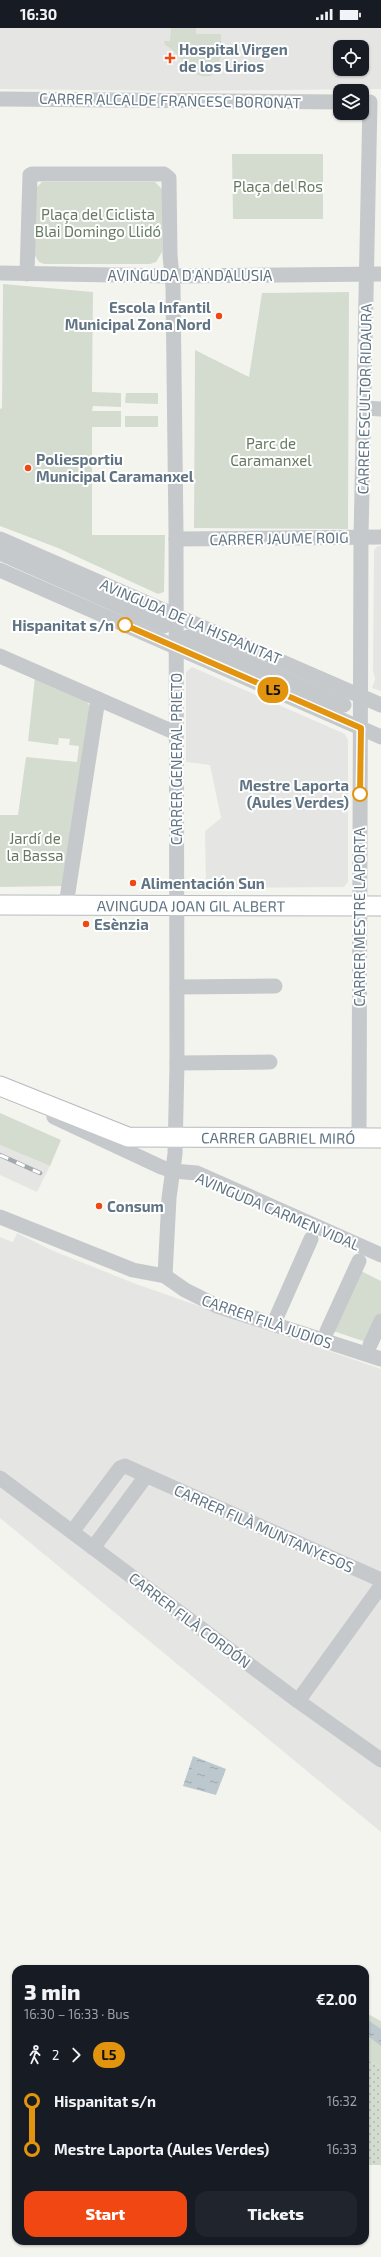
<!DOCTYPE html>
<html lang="en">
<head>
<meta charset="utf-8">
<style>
	body { margin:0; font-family:"Exo 2",sans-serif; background:#20242c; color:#f1f3f6; height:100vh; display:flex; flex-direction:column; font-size:15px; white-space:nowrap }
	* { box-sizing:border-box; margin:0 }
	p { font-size:13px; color:#9ea1a6 }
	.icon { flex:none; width:22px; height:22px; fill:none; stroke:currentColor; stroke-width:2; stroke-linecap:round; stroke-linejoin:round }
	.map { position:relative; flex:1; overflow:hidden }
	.panel { position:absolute; left:12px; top:1937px; width:357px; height:280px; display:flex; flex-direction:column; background:#171b24; border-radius:12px; box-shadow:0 1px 3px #0004 }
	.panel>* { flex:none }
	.badge { padding:0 8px; border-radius:13px; font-size:14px; line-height:26px }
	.buttons { position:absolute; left:333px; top:12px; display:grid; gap:8px }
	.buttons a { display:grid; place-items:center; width:36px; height:36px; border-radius:8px; background:#171b24; box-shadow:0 1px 3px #0004; font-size:20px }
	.map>.badge { position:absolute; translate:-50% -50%; box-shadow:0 0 0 2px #fff }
	.legs { display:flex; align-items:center; gap:6px; height:44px; padding:0 12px; font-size:13px }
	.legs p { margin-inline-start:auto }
	.head { display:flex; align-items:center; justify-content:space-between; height:68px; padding:0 12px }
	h1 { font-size:22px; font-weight:800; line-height:30px }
	.cta { display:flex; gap:8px; margin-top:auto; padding:8px 12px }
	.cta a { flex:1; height:46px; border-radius:12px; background:#f14712; color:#fff; font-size:16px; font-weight:800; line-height:46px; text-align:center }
	.cta a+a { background:#20242c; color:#f1f3f6 }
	ul { padding:0 12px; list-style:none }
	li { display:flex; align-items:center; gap:14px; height:48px; font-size:15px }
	li i { display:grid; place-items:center; width:6px; height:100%; margin:0 5px; background:currentColor }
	li i::after { content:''; width:10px; height:10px; margin:-5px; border:3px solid; border-radius:50%; background:#171b24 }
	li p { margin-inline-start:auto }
	li:first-child i { background:linear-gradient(#0000 50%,currentColor 0) }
	li:last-child i { background:linear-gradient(currentColor 50%,#0000 0) }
	.status { display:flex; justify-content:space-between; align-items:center; height:28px; padding:0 20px; background:#171b24; direction:ltr }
	.status svg { height:11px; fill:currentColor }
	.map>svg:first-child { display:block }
	.built { fill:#e5e6e3; fill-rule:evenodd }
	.green { fill:#d4dcd0 }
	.garden { fill:url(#garden-dots) }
	.water { fill:url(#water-ripples) }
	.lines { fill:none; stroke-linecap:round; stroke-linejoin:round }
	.major-casing { stroke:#b6babe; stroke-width:21 }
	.minor { stroke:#c6c9cc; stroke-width:15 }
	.major { stroke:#fff; stroke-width:19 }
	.rail-casing { stroke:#a3a9af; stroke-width:4.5 }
	.rail { stroke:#fff; stroke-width:3; stroke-dasharray:9; stroke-linecap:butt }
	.line-1-casing { stroke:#fff; stroke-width:9 }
	.line-1 { stroke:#e3940e; stroke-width:6 }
	.poi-dot { fill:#f14712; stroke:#fff; stroke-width:1.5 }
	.stop-1-dot { fill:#fff; stroke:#e3940e; stroke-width:2 }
	.labels { text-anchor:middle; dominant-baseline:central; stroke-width:4; stroke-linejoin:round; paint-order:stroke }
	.poi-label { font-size:15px; font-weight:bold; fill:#607483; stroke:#fff; text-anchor:start }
	.street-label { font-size:15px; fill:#607483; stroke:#fff }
	.park-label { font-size:15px; fill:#657a60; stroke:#fff }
	.stop-label { font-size:15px; font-weight:bold; fill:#607483; stroke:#fff; text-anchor:end }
</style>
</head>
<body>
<div class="status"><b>16:30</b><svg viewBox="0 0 49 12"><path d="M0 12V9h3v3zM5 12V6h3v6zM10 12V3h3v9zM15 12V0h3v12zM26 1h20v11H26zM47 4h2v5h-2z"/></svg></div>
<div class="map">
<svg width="381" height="2229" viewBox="0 0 381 2229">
	<defs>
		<pattern id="garden-dots" width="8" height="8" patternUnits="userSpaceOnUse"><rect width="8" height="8" fill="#d4dcd0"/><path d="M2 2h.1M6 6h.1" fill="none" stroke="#afb7ae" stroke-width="1.8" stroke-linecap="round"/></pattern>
		<pattern id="water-ripples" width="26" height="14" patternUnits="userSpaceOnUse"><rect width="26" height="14" fill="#bcc8cd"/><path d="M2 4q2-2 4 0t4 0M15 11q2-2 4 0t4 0" fill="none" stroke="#9ca7ac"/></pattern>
	</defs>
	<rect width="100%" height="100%" fill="#f4f4ef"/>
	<g class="built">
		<path d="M0,0H381V61L178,63L0,61ZM340,19H362V41H340Z"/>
		<polygon points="378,518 381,518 381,663 372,660 375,651 373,643 374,522"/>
		<polygon points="192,639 345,706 348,712 348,854 344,859 206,860 205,803 221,790 210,737 186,734 186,644"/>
		<polygon points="0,1117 50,1138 37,1164 0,1147"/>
		<polygon points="17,1205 51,1222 136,1256 381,1341 381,1804 0,1490 0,1209 13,1214"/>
	</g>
	<g class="green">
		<path d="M171,0H196V6H221C221,22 223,36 211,48C189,53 183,26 165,17L164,13H170Z"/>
		<polygon points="232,126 323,126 323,191 233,191"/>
		<polygon points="42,154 155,154 162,161 162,224 156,234 150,236 44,236 39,234 34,226 35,161"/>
		<polygon points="3,256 93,264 92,364 121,365 121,379 93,378 92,383 121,383 121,399 92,399 92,507 165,507 164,564 158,566 58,520 0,498 0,381 2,380"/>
		<polygon points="349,264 348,501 194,500 195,322 249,349 262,265"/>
		<polygon points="126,365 158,365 158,376 125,375"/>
		<rect x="125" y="388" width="33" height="11"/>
		<polygon points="35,649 85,671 91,680 63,858 0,859 0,787 18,787 26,729 77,734 79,718 69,717 70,711 59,710 58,717 28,713"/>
		<polygon points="0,1085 61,1112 50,1138 0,1117"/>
		<polygon points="361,1243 381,1253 381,1287 369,1315 333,1303"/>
		<polygon points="366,1985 381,1993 381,2039 365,2031"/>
	</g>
	<polygon class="garden" points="365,2031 381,2039 381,2137 365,2137"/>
	<g class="water">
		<polygon points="193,1728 226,1741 216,1767 183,1758"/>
		<polygon points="365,1990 381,2001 381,2018 365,2006"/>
	</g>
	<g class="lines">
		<defs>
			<g id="major">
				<path id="s1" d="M0,877L381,878"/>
				<path id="s2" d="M0,1058L128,1109L381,1110"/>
			</g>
		</defs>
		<use href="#major" class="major-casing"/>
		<g class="minor">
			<polyline points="0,71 340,74"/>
			<polyline points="0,245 172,248 381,246"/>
			<polyline points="27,246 30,147 32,146 164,146 169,150 170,227 173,259 176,504 177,1035 175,1126 169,1170 165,1248"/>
			<polyline points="364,380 381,381"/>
			<polyline points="0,511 381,677"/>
			<polyline points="176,511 381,509"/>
			<polyline points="0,525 164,598"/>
			<polyline points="0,542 381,709"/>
			<polyline points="188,609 344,677"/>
			<polyline points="0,628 176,705"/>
			<polyline points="66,877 98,671"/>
			<polyline points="177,959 275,958"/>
			<polyline points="177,1035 270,1034"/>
			<polyline points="54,1089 161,1139 173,1143 197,1145 381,1227"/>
			<polyline points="359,1110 361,509 370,74"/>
			<polyline points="0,1189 133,1242 165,1248 185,1262 217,1278 381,1331"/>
			<polyline points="277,1288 311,1211"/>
			<polyline points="327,1303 359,1233"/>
			<polyline points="370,1317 381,1293"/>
			<polyline points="0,1450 298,1673 381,1732"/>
			<polyline points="72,1504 120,1440 125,1438 381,1552"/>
			<polyline points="93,1520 146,1448"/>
			<polyline points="298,1673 381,1558"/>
		</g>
		<use href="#major" class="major"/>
		<defs>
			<polyline id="rail" points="0,1127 40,1145"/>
		</defs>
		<use href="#rail" class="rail-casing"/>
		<use href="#rail" class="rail"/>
	</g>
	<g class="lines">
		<defs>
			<polyline id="line-1" points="125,597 361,700 360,766"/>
		</defs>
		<use href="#line-1" class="line-1-casing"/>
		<use href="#line-1" class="line-1"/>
	</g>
	<g class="poi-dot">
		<path d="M168 24h4v4h4v4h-4v4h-4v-4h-4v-4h4z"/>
		<circle cx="219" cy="288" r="4"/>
		<circle cx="28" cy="440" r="4"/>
		<circle cx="133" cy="855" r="4"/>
		<circle cx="86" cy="896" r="4"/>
		<circle cx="99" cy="1178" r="4"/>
	</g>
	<g class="stop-1-dot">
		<circle cx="125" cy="597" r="7"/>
		<circle cx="360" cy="766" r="7"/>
	</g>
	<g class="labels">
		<g class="poi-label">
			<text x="179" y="21">Hospital Virgen<tspan x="179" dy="17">de los Lirios</tspan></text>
			<text x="211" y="279" text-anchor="end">Escola Infantil<tspan x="211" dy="17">Municipal Zona Nord</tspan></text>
			<text x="36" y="431">Poliesportiu<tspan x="36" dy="17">Municipal Caramanxel</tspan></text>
			<text x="141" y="855">Alimentación Sun</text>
			<text x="94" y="896">Esènzia</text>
			<text x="107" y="1178">Consum</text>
		</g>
		<g class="street-label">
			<text transform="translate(170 72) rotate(1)">CARRER ALCALDE FRANCESC BORONAT</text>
			<text x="190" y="247">AVINGUDA D'ANDALUSIA</text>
			<text transform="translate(364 371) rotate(-89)">CARRER ESCULTOR RIDAURA</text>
			<text transform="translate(279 510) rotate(-1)">CARRER JAUME ROIG</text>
			<text transform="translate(191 593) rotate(23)">AVINGUDA DE LA HISPANITAT</text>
			<text transform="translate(176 731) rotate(-90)">CARRER GENERAL PRIETO</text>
			<text stroke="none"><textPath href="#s1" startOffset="191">AVINGUDA JOAN GIL ALBERT</textPath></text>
			<text transform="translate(359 889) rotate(-90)">CARRER MESTRE LAPORTA</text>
			<text stroke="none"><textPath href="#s2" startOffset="288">CARRER GABRIEL MIRÓ</textPath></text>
			<text transform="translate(278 1183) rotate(23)">AVINGUDA CARMEN VIDAL</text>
			<text transform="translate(267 1293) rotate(19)">CARRER FILÀ JUDIOS</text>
			<text transform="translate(264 1500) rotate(24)">CARRER FILÀ MUNTANYESOS</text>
			<text transform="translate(190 1592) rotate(37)">CARRER FILÀ CORDÓN</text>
		</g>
		<g class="park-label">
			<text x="278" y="158">Plaça del Ros</text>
			<text x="98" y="186">Plaça del Ciclista<tspan x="98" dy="17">Blai Domingo Llidó</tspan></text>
			<text x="271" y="415">Parc de<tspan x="271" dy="17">Caramanxel</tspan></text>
			<text x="35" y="810">Jardí de<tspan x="35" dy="17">la Bassa</tspan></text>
		</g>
		<g class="stop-label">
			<text x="114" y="597">Hispanitat s/n</text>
			<text x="349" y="757">Mestre Laporta<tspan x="349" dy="17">(Aules Verdes)</tspan></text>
		</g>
	</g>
</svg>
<div class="buttons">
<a><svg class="icon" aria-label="locate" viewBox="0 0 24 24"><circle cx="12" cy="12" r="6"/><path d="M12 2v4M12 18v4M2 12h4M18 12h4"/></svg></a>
<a><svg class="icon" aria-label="layers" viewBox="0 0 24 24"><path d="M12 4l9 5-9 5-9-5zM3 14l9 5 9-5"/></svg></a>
</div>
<b class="badge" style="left:273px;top:662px;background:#e3940e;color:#111">L5</b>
<section class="panel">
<div class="head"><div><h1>3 min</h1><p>16:30 – 16:33 · Bus</p></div><b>€2.00</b></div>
<div class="legs"><svg class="icon" aria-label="walk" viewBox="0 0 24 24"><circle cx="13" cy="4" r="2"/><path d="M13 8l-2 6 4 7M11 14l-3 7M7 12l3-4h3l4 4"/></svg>2<svg class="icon" aria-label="forward" viewBox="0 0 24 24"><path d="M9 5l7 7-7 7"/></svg><b class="badge" style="background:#e3940e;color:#111">L5</b></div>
<ul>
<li><i style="color:#e3940e"></i><b>Hispanitat s/n</b><p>16:32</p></li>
<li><i style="color:#e3940e"></i><b>Mestre Laporta (Aules Verdes)</b><p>16:33</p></li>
</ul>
<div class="cta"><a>Start</a><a>Tickets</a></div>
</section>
</div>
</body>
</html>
